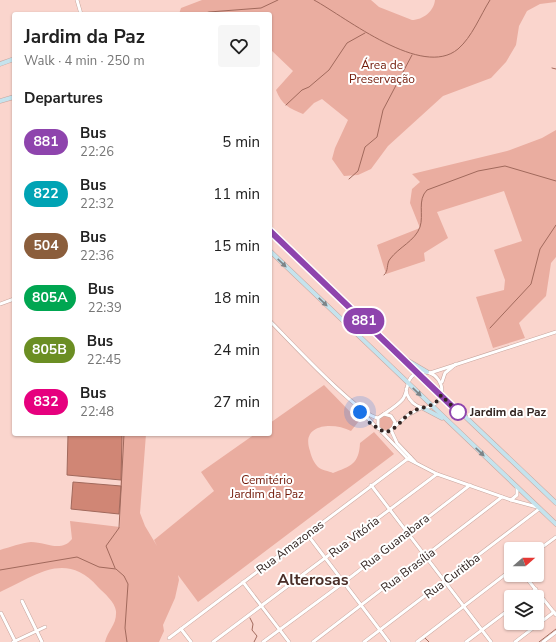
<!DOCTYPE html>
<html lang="en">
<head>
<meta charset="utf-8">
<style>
	body { margin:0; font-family:"Nunito Sans",sans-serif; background:#f6f6f6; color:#222; height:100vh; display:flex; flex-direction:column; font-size:15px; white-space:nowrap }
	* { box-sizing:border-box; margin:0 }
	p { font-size:13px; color:#767676 }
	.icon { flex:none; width:22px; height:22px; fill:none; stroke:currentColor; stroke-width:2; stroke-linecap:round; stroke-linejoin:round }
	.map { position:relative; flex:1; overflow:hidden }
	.sheet { position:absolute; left:12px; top:12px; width:260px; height:424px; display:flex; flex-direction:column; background:#fff; border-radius:4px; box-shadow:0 1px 3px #0004 }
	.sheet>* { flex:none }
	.badge { padding:0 8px; border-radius:13px; font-size:14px; line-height:26px }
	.needle { width:26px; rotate:70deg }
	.tools { position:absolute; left:504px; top:542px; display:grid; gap:8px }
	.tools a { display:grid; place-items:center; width:40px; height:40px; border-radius:4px; background:#fff; box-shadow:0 1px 3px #0004; font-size:20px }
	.you { position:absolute; width:20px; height:20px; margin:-10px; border:3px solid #fff; border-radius:50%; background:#1a73e8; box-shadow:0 0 0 6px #1a73e833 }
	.map>.badge { position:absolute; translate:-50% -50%; box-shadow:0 0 0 2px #fff }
	h2 { padding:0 12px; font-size:15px; line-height:36px }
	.round { display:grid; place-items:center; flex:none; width:42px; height:42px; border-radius:4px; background:#f6f6f6 }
	.head { display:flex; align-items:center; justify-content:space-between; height:68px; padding:0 12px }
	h1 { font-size:19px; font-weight:700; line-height:30px }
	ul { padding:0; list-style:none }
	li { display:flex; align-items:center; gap:12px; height:52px; padding:0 12px }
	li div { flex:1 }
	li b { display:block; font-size:15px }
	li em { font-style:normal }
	li .badge { min-width:44px; font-weight:700; text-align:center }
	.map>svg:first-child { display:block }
	.green { fill:#eaada0 }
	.water { fill:#d08675; stroke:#a1695c }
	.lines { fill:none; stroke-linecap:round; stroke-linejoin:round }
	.stream { stroke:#a1695c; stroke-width:1 }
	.street-casing { stroke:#c8a59d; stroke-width:4 }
	.secondary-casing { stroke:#c8a59d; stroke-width:5 }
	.street { stroke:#fff; stroke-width:3 }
	.secondary { stroke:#c5e3ed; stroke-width:4 }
	.oneway { fill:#7c8488 }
	.line-casing { stroke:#fff; stroke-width:9 }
	.line { stroke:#8e44ad; stroke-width:6 }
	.walk { stroke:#332522; stroke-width:4; stroke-dasharray:0 7.2 }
	.stop-dot { fill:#fff; stroke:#8e44ad; stroke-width:2 }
	.labels { text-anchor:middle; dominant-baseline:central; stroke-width:4; stroke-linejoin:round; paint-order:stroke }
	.park-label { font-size:12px; fill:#711807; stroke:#fff }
	.stop-label { font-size:12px; font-weight:bold; fill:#332522; stroke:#fff; text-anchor:start }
	.street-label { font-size:12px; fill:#332522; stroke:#fff }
	.district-label { font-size:16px; font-weight:bold; fill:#492d27; stroke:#fff }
</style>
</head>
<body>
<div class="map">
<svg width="556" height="642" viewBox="0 0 556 642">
	<rect width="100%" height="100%" fill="#fad5cd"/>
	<g class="green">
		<path d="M202,0H371L379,7L412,20C423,20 434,11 435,0H556V2L540,4L527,11L519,26L516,45L506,62L491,78L443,96L388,146L371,169L358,175L344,176L332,159L335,148L348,120L322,99L314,103L303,114C290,109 281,104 276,90L293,71L270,49V14H179L181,8Z"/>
		<polygon points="556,130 556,257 551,263 546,296 519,323 525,338 493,348 476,297 504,290 505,280 494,250 522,241 504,191 437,212 448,238 424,253 425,261 386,274 377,245 420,228 410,203 412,189 420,182 412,174 507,151 542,138"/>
		<path d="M324,385L359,421L351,431C334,422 300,423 310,451C311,456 314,463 318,467C321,470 329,471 333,473C351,466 359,464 360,443L374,432L394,454L198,602L178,575L179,580L175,598L163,625L164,631L159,642H105C108,630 117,625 116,611C115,602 104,593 98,587C65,550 36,576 0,592V550C10,547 21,543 31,542C46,542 61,553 72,539L70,521L120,527L121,434H146L140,513L145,526L157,546L154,540L214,491L201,472L255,434H270V423Z"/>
		<circle cx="386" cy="423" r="7"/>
	</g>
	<g class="water">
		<polygon points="68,434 122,434 121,480 67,475"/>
		<polygon points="73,482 121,486 119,514 71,509"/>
	</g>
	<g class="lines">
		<g class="stream">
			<path d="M314,0C347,18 422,79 458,49C472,37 480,16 490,0"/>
			<polyline points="202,14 209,12 261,8 278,0"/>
			<polyline points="552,68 556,69"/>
			<polyline points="286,105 302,90 309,87 329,70 347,43 365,33"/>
			<polyline points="349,179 358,171 365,147 377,137 383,110 412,55"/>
			<path d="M384,275C389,271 386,264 390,259C399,247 415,241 420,227C424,215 417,200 427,190L478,171L505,166L556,181"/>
			<polyline points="490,328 531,284 540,249 556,225"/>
			<polyline points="115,568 106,546 119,528 124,434"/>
			<polyline points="0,570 77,557 99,567 116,569 124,576 128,584 125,628 127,642"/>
			<polyline points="250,618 253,624 252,630 257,636 254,642"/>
			<polyline points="425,638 429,642"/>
			<polyline points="539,642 556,629"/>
		</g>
		<defs>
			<g id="street">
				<polyline points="77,0 81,14"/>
				<polyline points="0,304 14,299"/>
				<path d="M270,321C288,339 359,416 378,418"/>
				<polyline points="430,373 556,332"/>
				<polyline points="442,382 445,373 456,364"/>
				<polyline points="356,406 377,428"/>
				<path d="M384,414C390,410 398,405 403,399C409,390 405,378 417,373C435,366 450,389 437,402C425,415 407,404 406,389"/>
				<polyline points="393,428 395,422 391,416 384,414 378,418 378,428 384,432 388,432 408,415 421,408"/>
				<polyline points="391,430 397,443 415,462"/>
				<polyline points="381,431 408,459 437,474 511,500 537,507"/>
				<polyline points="371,485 491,642"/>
				<polyline points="511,500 517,495 517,487"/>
				<polyline points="307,534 389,642"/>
				<polyline points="537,551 556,537"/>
				<polyline points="524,575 556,615"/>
				<polyline points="243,582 289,642"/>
				<polyline points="525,597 536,589"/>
				<polyline points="22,601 42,642"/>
				<polyline points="1,613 15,641"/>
				<polyline points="181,629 191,642"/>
				<polyline points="169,638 410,457"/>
				<polyline points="13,642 45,627"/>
				<polyline points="213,642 437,474"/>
				<polyline points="263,642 343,583 470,485"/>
				<polyline points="313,642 502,497"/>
				<polyline points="364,642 539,509"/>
				<polyline points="417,642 511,570"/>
				<polyline points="466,642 511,608"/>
				<polyline points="515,642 554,612"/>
				<polyline points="543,642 556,632"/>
			</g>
			<g id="secondary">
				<polyline points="0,64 14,59"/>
				<polyline points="0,101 14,97"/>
				<polyline points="270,231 556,503"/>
				<polyline points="270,251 556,524"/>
				<polyline points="405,359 427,372"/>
				<polyline points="423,408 442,418"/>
			</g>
		</defs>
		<use href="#street" class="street-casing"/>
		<use href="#secondary" class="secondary-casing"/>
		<use href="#street" class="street"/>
		<use href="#secondary" class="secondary"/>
	</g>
	<defs><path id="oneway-solid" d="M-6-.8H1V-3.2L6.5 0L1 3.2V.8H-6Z"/></defs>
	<g class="oneway">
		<use href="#oneway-solid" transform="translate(282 263) rotate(44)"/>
		<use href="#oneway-solid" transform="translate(323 302) rotate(44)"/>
		<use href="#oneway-solid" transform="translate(417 392) rotate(44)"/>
		<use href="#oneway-solid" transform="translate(480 452) rotate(43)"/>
	</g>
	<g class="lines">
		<defs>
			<polyline id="line" points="270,231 458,412"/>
		</defs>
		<use href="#line" class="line-casing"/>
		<use href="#line" class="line"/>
		<path class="walk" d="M360,412L370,423L384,432C395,432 403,417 412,412C423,405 435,409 441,395L458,412"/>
	</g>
	<circle class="stop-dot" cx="458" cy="412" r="8"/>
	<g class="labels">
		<g class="park-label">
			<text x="382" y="65">Área de<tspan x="382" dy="14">Preservação</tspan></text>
			<text x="267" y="480">Cemitério<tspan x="267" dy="14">Jardim da Paz</tspan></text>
		</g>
		<g class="stop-label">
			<text x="470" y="412">Jardim da Paz</text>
		</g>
		<g class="street-label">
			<text transform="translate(354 537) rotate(-37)">Rua Vitória</text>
			<text transform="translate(395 542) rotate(-38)">Rua Guanabara</text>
			<text transform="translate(290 547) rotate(-37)">Rua Amazonas</text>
			<text transform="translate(408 570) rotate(-37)">Rua Brasília</text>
			<text transform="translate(452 576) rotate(-37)">Rua Curitiba</text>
		</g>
		<g class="district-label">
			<text x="313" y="580">Alterosas</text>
		</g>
	</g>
</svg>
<div class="tools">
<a><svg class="needle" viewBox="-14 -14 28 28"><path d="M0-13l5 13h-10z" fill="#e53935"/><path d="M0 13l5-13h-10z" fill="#767676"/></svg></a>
<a><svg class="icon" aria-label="layers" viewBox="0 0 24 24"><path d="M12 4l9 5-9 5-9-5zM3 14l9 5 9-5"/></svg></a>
</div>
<div class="you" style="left:360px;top:412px"></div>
<b class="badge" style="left:364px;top:321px;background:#8e44ad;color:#fff">881</b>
<section class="sheet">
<div class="head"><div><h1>Jardim da Paz</h1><p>Walk · 4 min · 250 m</p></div><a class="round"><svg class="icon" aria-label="heart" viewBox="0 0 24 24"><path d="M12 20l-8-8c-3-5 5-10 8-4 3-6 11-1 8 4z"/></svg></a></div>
<h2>Departures</h2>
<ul>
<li><span class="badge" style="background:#8e44ad;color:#fff">881</span><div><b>Bus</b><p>22:26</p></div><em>5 min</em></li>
<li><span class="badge" style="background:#00a3b4;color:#fff">822</span><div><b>Bus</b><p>22:32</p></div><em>11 min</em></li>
<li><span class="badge" style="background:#8b5e3c;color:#fff">504</span><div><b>Bus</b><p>22:36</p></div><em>15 min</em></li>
<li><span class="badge" style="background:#00a651;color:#fff">805A</span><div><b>Bus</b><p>22:39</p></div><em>18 min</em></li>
<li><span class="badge" style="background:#6b8e23;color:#fff">805B</span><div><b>Bus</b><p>22:45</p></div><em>24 min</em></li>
<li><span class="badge" style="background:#e6007e;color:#fff">832</span><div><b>Bus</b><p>22:48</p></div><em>27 min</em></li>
</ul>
</section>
</div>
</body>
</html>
